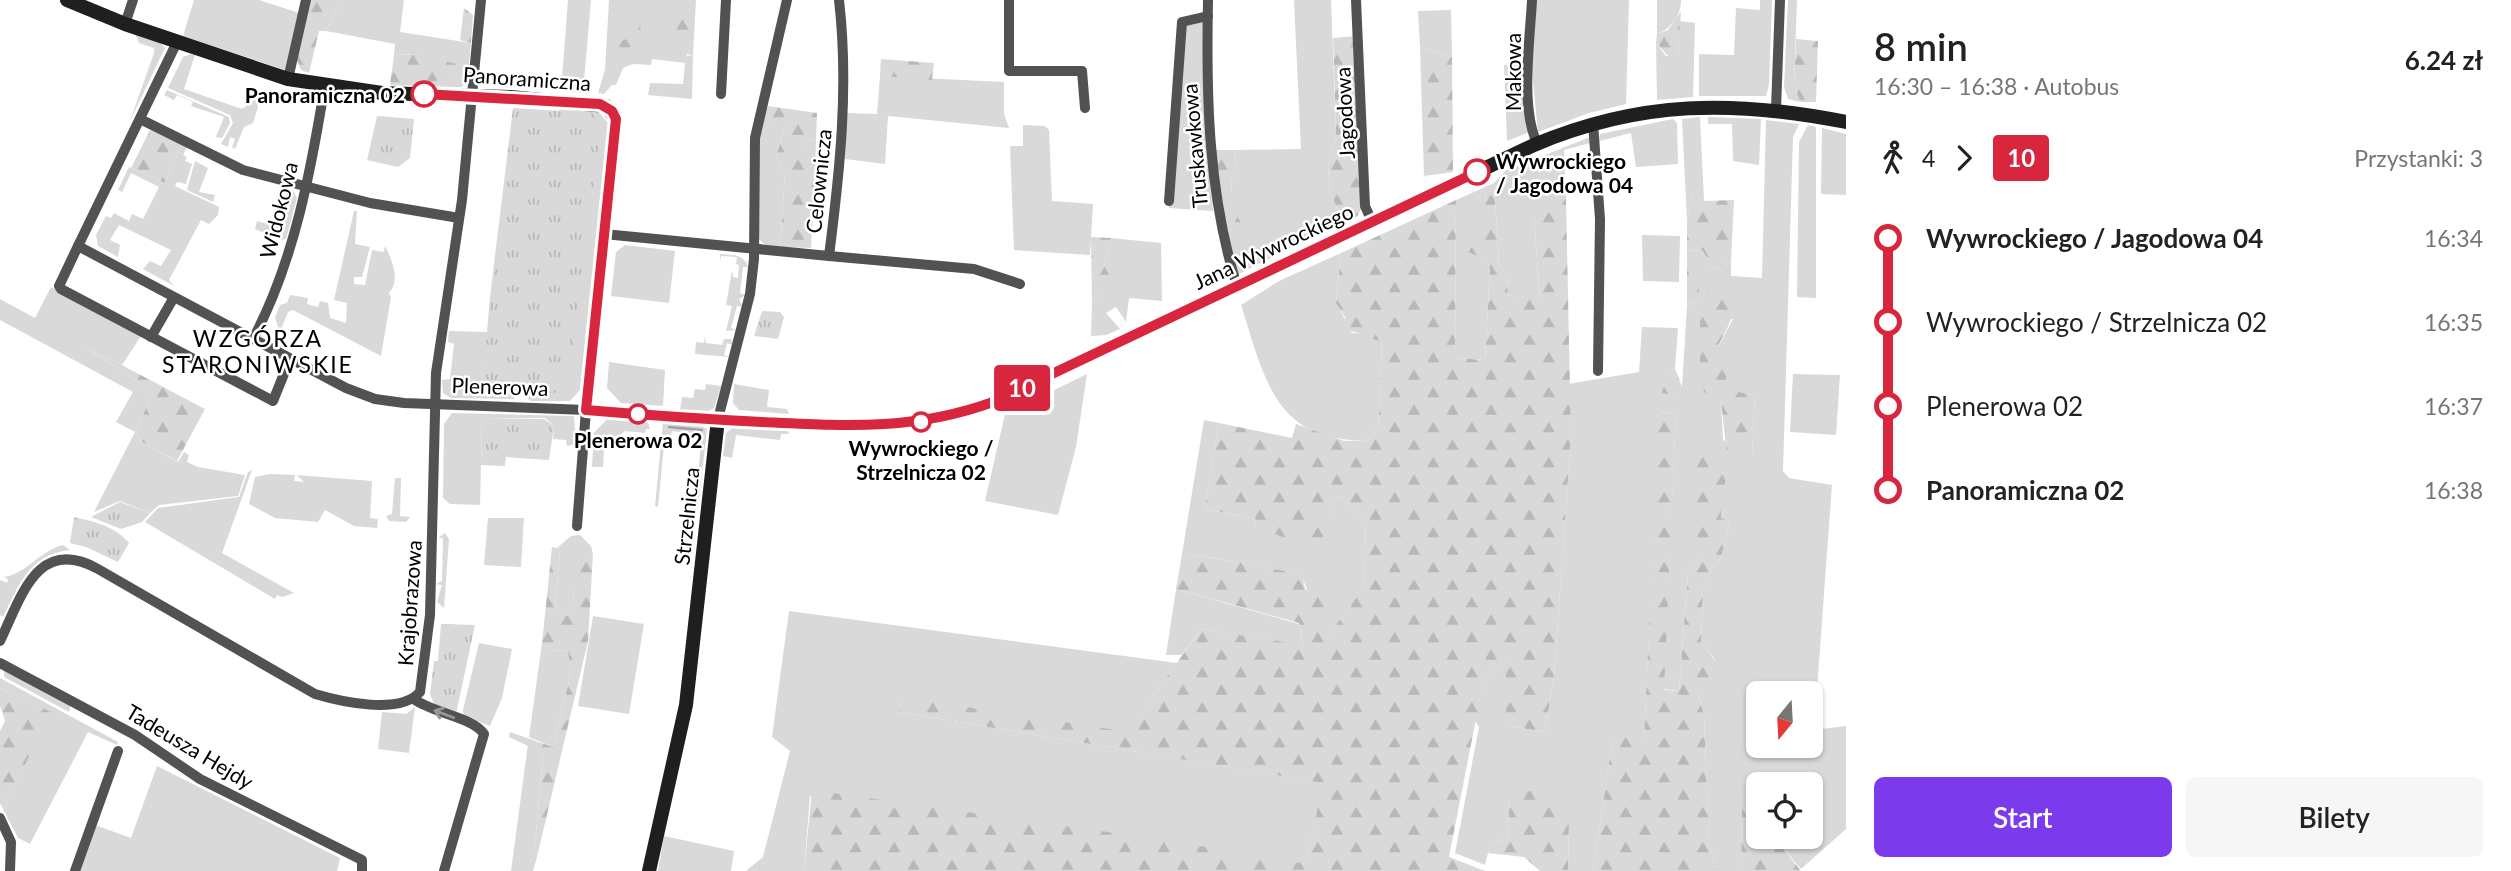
<!DOCTYPE html>
<html lang="pl">
<head>
<meta charset="utf-8">
<style>
	body { margin:0; font-family:Lato,sans-serif; background:#f6f6f6; color:#222; height:100vh; display:flex; flex-direction:column; font-size:26px; white-space:nowrap }
	* { box-sizing:border-box; margin:0 }
	p { font-size:23px; color:#767676 }
	.icon { flex:none; width:38px; height:38px; fill:none; stroke:currentColor; stroke-width:2; stroke-linecap:round; stroke-linejoin:round }
	.map { position:relative; flex:1; overflow:hidden }
	.drawer { display:flex; flex-direction:column; background:#fff; width:665px }
	.drawer>* { flex:none }
	.badge { padding:0 14px; border-radius:5px; font-size:24px; line-height:46px }
	.needle { width:46px; rotate:198deg }
	.controls { position:absolute; left:1746px; top:681px; display:grid; gap:14px }
	.controls a { display:grid; place-items:center; width:77px; height:77px; border-radius:10px; background:#fff; box-shadow:0 2px 5px #0004; font-size:35px }
	.map>.badge { position:absolute; translate:-50% -50%; box-shadow:0 0 0 4px #fff }
	.legs { display:flex; align-items:center; gap:10px; height:77px; padding:0 28px; font-size:23px }
	.legs p { margin-inline-start:auto }
	.headline { display:flex; align-items:center; justify-content:space-between; height:119px; padding:0 28px }
	h1 { font-size:38px; font-weight:600; line-height:52px }
	.button { display:flex; gap:14px; margin-top:auto; padding:14px 28px }
	.button a { flex:1; height:80px; border-radius:10px; background:#7c3aed; color:#fff; font-size:28px; font-weight:600; line-height:80px; text-align:center }
	.button a+a { background:#f6f6f6; color:#222 }
	ul { padding:0 28px; list-style:none }
	li { display:flex; align-items:center; gap:24px; height:84px; font-size:26px }
	li i { display:grid; place-items:center; width:10px; height:100%; margin:0 9px; background:currentColor }
	li i::after { content:''; width:18px; height:18px; margin:-9px; border:5px solid; border-radius:50%; background:#fff }
	li p { margin-inline-start:auto }
	li:first-child i { background:linear-gradient(#0000 50%,currentColor 0) }
	li:last-child i { background:linear-gradient(currentColor 50%,#0000 0) }
	main { display:flex; flex:1; min-height:0 }
	.map>svg:first-child { display:block }
	.green { fill:#d9d9d9; fill-rule:evenodd }
	.forest { fill:url(#forest-firs) }
	.park { fill:url(#park-tufts) }
	.lines { fill:none; stroke-linecap:round; stroke-linejoin:round }
	.stream { stroke:#a0a0a0; stroke-width:2.5 }
	.street { stroke:#525252; stroke-width:10 }
	.secondary { stroke:#1f1f1f; stroke-width:14 }
	.oneway { stroke:#979797 }
	.line-1-casing { stroke:#fff; stroke-width:16 }
	.line-1 { stroke:#d7263d; stroke-width:10 }
	.stop-1-dot { fill:#fff; stroke:#d7263d; stroke-width:3.5 }
	.labels { text-anchor:middle; dominant-baseline:central; stroke-width:5; stroke-linejoin:round; paint-order:stroke }
	.street-label { font-size:21px; fill:#000; stroke:#fff }
	.stop-label { font-size:21px; font-weight:bold; fill:#000; stroke:#fff }
	.neighbourhood-label { font-size:23px; letter-spacing:2px; fill:#000; stroke:#fff }
</style>
</head>
<body>
<main>
<div class="map">
<svg width="1846" height="871" viewBox="0 0 1846 871">
	<defs>
		<pattern id="forest-firs" width="22" height="20" patternUnits="userSpaceOnUse" patternTransform="scale(1.75)"><rect width="22" height="20" fill="#d9d9d9"/><path d="M5 1l3.5 6h-7zM16 11l3.5 6h-7z" fill="#b8b8b8"/></pattern>
		<pattern id="park-tufts" width="24" height="20" patternUnits="userSpaceOnUse" patternTransform="scale(1.75)"><rect width="24" height="20" fill="#d9d9d9"/><path d="M3 7l-1-3M5 7V3M7 7l1-3M15 17l-1-3M17 17v-4M19 17l1-3" fill="none" stroke="#b8b8b8"/></pattern>
	</defs>
	<rect width="100%" height="100%" fill="#fff"/>
	<g class="green">
		<polygon points="194,0 259,0 299,13 285,70 183,36"/>
		<polygon points="338,0 404,0 400,32 471,43 467,83 461,87 410,86 422,80 455,78 418,54 394,55 395,44 326,31 338,7"/>
		<polygon points="568,0 591,0 583,93 561,91"/>
		<polygon points="609,0 675,0 676,29 687,56 693,55 692,99 648,95 650,83 683,84 685,63 652,59 651,65 633,64 623,68 616,85 612,85 604,94 598,93 605,70"/>
		<polygon points="1294,0 1331,0 1336,135 1328,166 1330,193 1343,221 1237,275 1231,258 1231,207 1223,213 1220,196 1232,191 1231,179 1237,169 1234,150 1301,149"/>
		<polygon points="1536,0 1629,0 1626,104 1589,113 1538,132 1531,62"/>
		<path d="M1657,0H1681C1681,15 1671,29 1657,34Z"/>
		<polygon points="1760,0 1772,0 1769,85 1766,96 1699,96 1699,54 1734,55 1736,8 1760,10"/>
		<polygon points="1788,0 1797,0 1794,84 1800,102 1788,99 1784,87"/>
		<polygon points="1451,10 1452,57 1420,47 1418,11"/>
		<polygon points="1680,21 1695,23 1693,97 1657,100 1656,43 1666,56 1678,56"/>
		<polygon points="1204,22 1207,149 1213,211 1169,208 1174,187 1183,27"/>
		<polygon points="134,31 158,40 165,48 130,121 154,53 154,48 139,43"/>
		<polygon points="191,54 195,55 184,89 242,109 256,99 258,107 253,123 244,127 235,149 232,147 235,139 230,137 228,147 221,144 233,123 230,115 168,88 183,57"/>
		<polygon points="1526,62 1530,132 1507,141 1504,65"/>
		<polygon points="880,76 1004,82 1004,114 1009,128 888,116 885,164 845,159 847,113 877,114"/>
		<polygon points="167,90 229,117 230,123 222,138 216,137 224,117 191,106 193,102 177,95 174,100 164,95"/>
		<polygon points="559,108 598,111 608,123 580,390 570,401 531,401 527,398 531,285"/>
		<polygon points="1700,117 1704,201 1693,193 1687,220 1682,119"/>
		<polygon points="1708,117 1761,119 1759,165 1733,161 1732,124 1708,124"/>
		<polygon points="764,118 785,126 776,156 785,175 780,247 767,247 758,238 759,141"/>
		<polygon points="1673,119 1677,123 1678,164 1636,167 1631,133 1599,141 1600,134"/>
		<path d="M1766,120L1799,124L1793,137L1783,471L1789,478L1832,485L1814,730L1846,726V829L1801,869L1774,837L1811,836V784H1759V802L1742,800L1741,871H1718L1709,844L1704,714L1698,694L1715,659L1701,643L1703,590L1710,570L1721,558L1730,521L1721,518L1723,509L1702,557L1688,571L1679,691L1663,689L1676,414L1660,412L1644,740L1613,737L1593,871H1568L1569,823L1510,799L1507,838L1490,845L1485,865L1455,853L1479,727L1475,721L1484,678L1507,659L1509,726L1545,732L1554,676L1571,437L1568,384L1639,372L1642,327L1678,328L1675,368L1664,373L1678,395L1682,387L1687,305L1699,300L1687,263V251L1702,250L1714,269L1731,262V276L1762,278ZM1700,314L1733,319L1718,347L1726,349V391L1755,395L1752,455L1723,440L1721,401L1700,364ZM1759,693H1811V746H1759Z"/>
		<polygon points="1023,125 1045,126 1049,130 1052,201 1093,204 1090,255 1014,250 1010,146 1023,146"/>
		<polygon points="1808,125 1816,127 1816,298 1797,297 1799,142"/>
		<polygon points="1822,128 1846,134 1846,195 1821,194"/>
		<polygon points="1590,137 1590,143 1564,150 1566,198 1534,218 1540,301 1508,295 1507,276 1499,264 1494,183 1505,171"/>
		<polygon points="816,140 815,172 802,167 805,141"/>
		<polygon points="182,144 187,147 183,155 187,157 185,161 192,164 186,184 177,182 175,186 219,207 218,215 209,224 201,220 169,280 174,286 143,269 150,261 161,266 171,250 119,225 110,240 120,245 118,257 98,246 96,235 106,216 111,218 114,213 129,221 132,214 143,219 159,187 131,173 122,192 118,190 129,167 165,183"/>
		<polygon points="195,161 208,168 199,192 215,195 213,202 187,190"/>
		<polygon points="1485,187 1487,226 1480,257 1490,267 1485,360 1455,358 1456,200"/>
		<polygon points="292,189 297,198 286,239 280,240 255,229 257,221 281,227"/>
		<path d="M354,211H357L355,244L370,247L362,277H354V284L365,285L372,250L384,252L385,246C392,260 401,280 389,293L391,297L381,356L293,310L288,312L280,332L275,318L280,305L287,303L290,295L308,298L307,304L318,307L320,301L328,303L330,318L346,323L347,303L334,300Z"/>
		<polygon points="1642,235 1680,236 1679,282 1643,281"/>
		<polygon points="1111,238 1161,243 1162,301 1129,298 1126,322 1116,307 1106,313 1120,329 1106,335 1091,336 1092,302 1104,291 1104,266"/>
		<polygon points="625,245 675,251 669,303 611,296 616,252"/>
		<path d="M1341,253L1336,302L1352,333L1366,334L1382,342L1378,429L1367,440C1275,443 1264,377 1241,305L1279,281Z"/>
		<path d="M720,254C733,255 744,254 748,267H743L740,293L746,295L739,299L743,307L737,306L731,328L737,330L726,331L732,306L726,305L732,270L733,277L738,278L739,265L736,264L737,257L721,256L720,262Z"/>
		<polygon points="51,287 141,336 122,365 84,346 138,382 151,397 135,432 142,442 178,462 184,452 189,455 187,462 198,467 245,475 238,496 159,505 150,513 120,501 94,512 135,432 116,422 133,392 0,320 0,299 35,318"/>
		<polygon points="449,331 488,332 482,390 515,392 514,399 451,398 443,393 442,380 450,379 454,344 448,342"/>
		<polygon points="705,336 706,343 722,345 724,339 731,339 733,345 727,343 724,355 730,357 695,354 696,342 704,343"/>
		<polygon points="609,362 665,370 663,406 621,403 607,388"/>
		<polygon points="1087,374 1076,447 1058,515 985,501 1005,414"/>
		<polygon points="1793,374 1840,375 1836,435 1790,432"/>
		<polygon points="706,384 721,386 714,408 707,412 680,410 682,397 693,398 695,389 705,390"/>
		<polygon points="734,384 769,390 767,407 787,409 789,414 739,410 733,403"/>
		<polygon points="452,413 574,416 576,444 567,446 566,440 553,439 554,426 545,418 482,418 480,505 450,504 443,498 444,424"/>
		<polygon points="607,419 648,422 650,429 646,429 645,433 625,431 604,449 603,467 592,467 594,433"/>
		<polygon points="1204,420 1219,423 1205,509 1256,519 1255,525 1317,550 1338,496 1366,519 1364,587 1326,639 1301,574 1197,555 1181,560"/>
		<polygon points="663,422 700,425 707,429 699,500 696,500 701,442 694,441 694,434 672,431 671,435 665,435 658,507 655,506"/>
		<polygon points="732,428 788,430 789,434 781,434 780,440 736,435 732,458 723,456 726,433"/>
		<polygon points="252,470 222,553 294,593 282,597 277,595 275,599 145,522 158,508 239,497 248,472"/>
		<polygon points="270,474 295,475 294,481 304,482 297,475 372,481 370,518 378,519 377,528 354,526 325,510 318,522 275,518 249,504 255,477"/>
		<polygon points="395,478 401,478 400,516 410,517 406,522 389,521 386,516 392,514"/>
		<polygon points="488,518 524,518 521,567 484,565"/>
		<polygon points="445,533 449,539 444,608 437,602 442,585 436,584 442,581 443,539 439,537"/>
		<path d="M580,535L591,546L593,554C572,569 574,594 572,619L555,609L560,549L557,548L571,536Z"/>
		<path d="M63,545L70,550C28,555 20,584 3,617L0,615V580L7,583L8,579L4,577C26,574 41,550 63,545Z"/>
		<polygon points="1176,589 1299,624 1303,646 1201,629 1182,655 1166,655"/>
		<polygon points="789,611 1177,663 1154,695 1135,734 902,698 899,712 1324,783 1306,864 810,796 804,871 746,871 763,857 790,751 772,737"/>
		<polygon points="593,616 644,624 629,714 578,706"/>
		<polygon points="479,643 512,649 502,698 490,726 464,716 463,710"/>
		<polygon points="542,643 550,651 569,650 571,672 553,747 529,737"/>
		<polygon points="4,669 71,705 69,712 4,677"/>
		<polygon points="0,678 118,742 117,745 88,732 30,844 18,838 3,809 50,712 0,688"/>
		<polygon points="415,707 409,753 378,749 382,712 406,714"/>
		<polygon points="528,744 543,753 535,846 537,857 533,871 511,871"/>
		<polygon points="157,766 340,858 337,871 78,871 95,825 131,838"/>
		<polygon points="664,836 734,851 731,871 658,871"/>
	</g>
	<g class="forest">
		<polygon points="310,0 338,0 338,7 326,31 319,31 309,73 301,70 296,58"/>
		<polygon points="675,0 696,0 693,55 678,53 673,6"/>
		<polygon points="464,8 473,15 471,43 460,40"/>
		<polygon points="642,10 638,54 606,57 613,43 625,40"/>
		<polygon points="1681,11 1678,56 1674,62 1656,43 1657,34 1668,30"/>
		<polygon points="1357,36 1363,204 1358,216 1343,221 1330,193 1328,166 1336,135 1333,38"/>
		<polygon points="1796,39 1818,41 1816,102 1800,102 1794,84"/>
		<polygon points="1420,47 1452,57 1453,172 1424,176"/>
		<path d="M418,54L456,64L455,78C433,80 410,88 390,85L394,55Z"/>
		<polygon points="881,59 934,63 932,80 880,76"/>
		<polygon points="768,106 817,113 816,140 805,141 803,167 815,172 811,248 780,247 785,175 776,156 785,127 764,118"/>
		<polygon points="150,130 182,144 165,183 131,168"/>
		<polygon points="1213,150 1234,150 1237,170 1231,179 1232,192 1220,196"/>
		<polygon points="1494,183 1499,264 1507,276 1508,295 1540,300 1534,218 1539,205 1566,198 1571,437 1554,676 1545,732 1509,726 1506,729 1506,660 1484,678 1449,857 1485,871 804,871 812,790 1165,840 1306,864 1323,783 899,712 902,697 1135,733 1154,695 1201,629 1303,645 1299,623 1176,589 1181,560 1196,555 1302,574 1305,589 1333,602 1327,637 1364,587 1366,519 1338,496 1318,551 1255,526 1256,519 1205,509 1219,423 1292,438 1296,424 1344,441 1367,440 1378,429 1382,342 1346,329 1345,317 1336,303 1341,253 1456,200 1455,358 1485,360 1490,268 1480,257 1461,249 1471,230 1486,226 1485,187"/>
		<polygon points="1693,193 1704,201 1734,200 1731,262 1714,269 1702,250 1687,251 1687,220"/>
		<polygon points="1232,206 1249,238 1231,250 1223,213"/>
		<polygon points="1091,237 1111,238 1104,266 1110,276 1104,291 1092,302"/>
		<polygon points="1687,263 1699,281 1699,300 1687,305"/>
		<path d="M1709,288H1724C1741,309 1729,324 1718,346L1726,348V390L1755,395L1752,456L1728,457L1721,518L1730,521L1721,558L1710,570L1703,590L1701,643C1720,664 1722,668 1709,694L1698,695L1704,714L1709,844L1718,871H1593L1613,736L1644,739L1659,412L1676,414L1664,690L1679,691L1688,571L1702,557L1705,548L1688,543L1695,459L1703,454L1727,456L1721,401L1704,392L1700,364V314L1709,315L1706,297Z"/>
		<polygon points="80,343 205,409 177,461 142,442 135,432 151,397 138,382"/>
		<polygon points="1675,368 1682,387 1678,396 1662,393 1664,373"/>
		<path d="M552,547L560,549L555,609L571,618C576,592 569,571 593,554L588,641L537,857L535,846L543,753L509,737L510,732L553,747L571,672L568,650L550,651L542,643Z"/>
		<polygon points="0,688 51,712 3,809 0,803 0,731 5,721 0,706"/>
		<polygon points="1542,786 1569,823 1568,871 1540,871 1524,857 1488,853 1490,845 1507,838 1510,799"/>
		<polygon points="1742,799 1759,802 1759,836 1774,837 1801,871 1741,871"/>
	</g>
	<g class="park">
		<polygon points="513,108 592,113 601,124 570,379 555,393 482,391 490,297"/>
		<polygon points="377,116 414,119 410,158 398,167 367,160"/>
		<polygon points="762,311 780,312 784,317 778,339 754,336"/>
		<polygon points="482,418 544,419 554,426 549,460 506,457 505,466 481,465"/>
		<polygon points="120,502 150,513 142,522 121,529 91,517"/>
		<path d="M74,517C95,522 115,526 129,543L118,562L86,547L70,543Z"/>
		<polygon points="441,624 475,625 456,714 435,706 430,694 434,661 438,661"/>
	</g>
	<g class="lines">
		<polyline class="stream" points="669,427 702,430"/>
		<g class="street">
			<path d="M839,0C849,86 840,170 829,256L974,269L1020,284"/>
			<polyline points="1009,0 1009,71 1082,71 1085,108"/>
			<path d="M1208,0C1206,96 1208,194 1237,286"/>
			<polyline points="1356,0 1365,206 1372,222"/>
			<path d="M1532,0C1530,40 1520,107 1537,143"/>
			<polyline points="125,24 133,0"/>
			<polyline points="177,42 78,246 346,388 375,399 404,403 586,410 577,526"/>
			<polyline points="288,79 306,0"/>
			<polyline points="721,94 726,0"/>
			<polyline points="1776,109 1780,0"/>
			<polyline points="140,119 243,170 370,203 459,218"/>
			<polyline points="1593,123 1600,219 1598,371"/>
			<polyline points="1169,201 1182,22 1208,16"/>
			<polyline points="604,234 829,256"/>
			<polyline points="78,246 59,286 61,289 273,401 290,359"/>
			<polyline points="151,337 173,299"/>
			<path d="M253,339C294,262 311,171 325,84"/>
			<polyline points="718,419 750,294 754,259 755,138 787,0"/>
			<path d="M0,641C21,598 37,535 98,569L315,694C342,702 400,715 420,692L430,615L436,373L462,200L481,0"/>
			<polyline points="0,663 135,735 200,779 362,860 362,871"/>
			<path d="M414,699C432,713 473,717 484,734L444,871"/>
			<polyline points="0,818 11,842 10,871"/>
			<polyline points="75,871 118,751"/>
		</g>
		<g class="secondary">
			<path d="M67,0L125,24L288,79L382,93L510,97L606,106L616,119L586,410C647,415 707,419 767,422C849,426 914,430 993,402L1534,145C1640,100 1735,100 1846,122"/>
			<polyline points="649,871 686,705 718,419"/>
		</g>
	</g>
	<defs><path id="oneway-shaft" d="M-6 0H5M1.5-3L5.5 0L1.5 3" fill="none" stroke-width="1.6" stroke-linecap="round" stroke-linejoin="round" transform="scale(1.75)"/></defs>
	<use class="oneway" href="#oneway-shaft" transform="translate(444 714) rotate(-159)"/>
	<g class="lines">
		<defs>
			<path id="line-1" d="M424,94L600,104L612,111L616,119L586,410C645,415 703,419 762,422C845,426 913,431 993,402L1477,172"/>
		</defs>
		<use href="#line-1" class="line-1-casing"/>
		<use href="#line-1" class="line-1"/>
	</g>
	<g class="stop-1-dot">
		<circle cx="424" cy="94" r="12"/>
		<circle cx="1477" cy="172" r="12"/>
		<circle cx="638" cy="414" r="9"/>
		<circle cx="921" cy="422" r="9"/>
	</g>
	<g class="labels">
		<g class="street-label">
			<text transform="translate(1512 72) rotate(-90)">Makowa</text>
			<text transform="translate(527 78) rotate(4)">Panoramiczna</text>
			<text transform="translate(1344 113) rotate(-93)">Jagodowa</text>
			<text transform="translate(1194 146) rotate(-95)">Truskawkowa</text>
			<text transform="translate(818 181) rotate(-84)">Celownicza</text>
			<text transform="translate(278 210) rotate(-76)">Widokowa</text>
			<text transform="translate(1273 246) rotate(-25)">Jana Wywrockiego</text>
			<text transform="translate(500 386) rotate(2)">Plenerowa</text>
			<text transform="translate(686 516) rotate(-84)">Strzelnicza</text>
			<text transform="translate(409 603) rotate(-86)">Krajobrazowa</text>
			<text transform="translate(190 746) rotate(31)">Tadeusza Hejdy</text>
		</g>
		<g class="stop-label">
			<text x="405" y="94" text-anchor="end">Panoramiczna 02</text>
			<text x="1496" y="160" text-anchor="start">Wywrockiego<tspan x="1496" dy="24">/ Jagodowa 04</tspan></text>
			<text x="638" y="439">Plenerowa 02</text>
			<text x="921" y="447">Wywrockiego /<tspan x="921" dy="24">Strzelnicza 02</tspan></text>
		</g>
		<g class="neighbourhood-label">
			<text x="258" y="338">WZGÓRZA<tspan x="258" dy="26">STARONIWSKIE</tspan></text>
		</g>
	</g>
</svg>
<div class="controls">
<a><svg class="needle" viewBox="-14 -14 28 28"><path d="M0-13l5 13h-10z" fill="#e53935"/><path d="M0 13l5-13h-10z" fill="#767676"/></svg></a>
<a><svg class="icon" aria-label="locate" viewBox="0 0 24 24"><circle cx="12" cy="12" r="6"/><path d="M12 2v4M12 18v4M2 12h4M18 12h4"/></svg></a>
</div>
<b class="badge" style="left:1022px;top:388px;background:#d7263d;color:#fff">10</b>
</div>
<section class="drawer">
<div class="headline"><div><h1>8 min</h1><p>16:30 – 16:38 · Autobus</p></div><b>6.24 zł</b></div>
<div class="legs"><svg class="icon" aria-label="walk" viewBox="0 0 24 24"><circle cx="13" cy="4" r="2"/><path d="M13 8l-2 6 4 7M11 14l-3 7M7 12l3-4h3l4 4"/></svg>4<svg class="icon" aria-label="forward" viewBox="0 0 24 24"><path d="M9 5l7 7-7 7"/></svg><b class="badge" style="background:#d7263d;color:#fff">10</b><p>Przystanki: 3</p></div>
<ul>
<li><i style="color:#d7263d"></i><b>Wywrockiego / Jagodowa 04</b><p>16:34</p></li>
<li><i style="color:#d7263d"></i><span>Wywrockiego / Strzelnicza 02</span><p>16:35</p></li>
<li><i style="color:#d7263d"></i><span>Plenerowa 02</span><p>16:37</p></li>
<li><i style="color:#d7263d"></i><b>Panoramiczna 02</b><p>16:38</p></li>
</ul>
<div class="button"><a>Start</a><a>Bilety</a></div>
</section>
</main>
</body>
</html>
